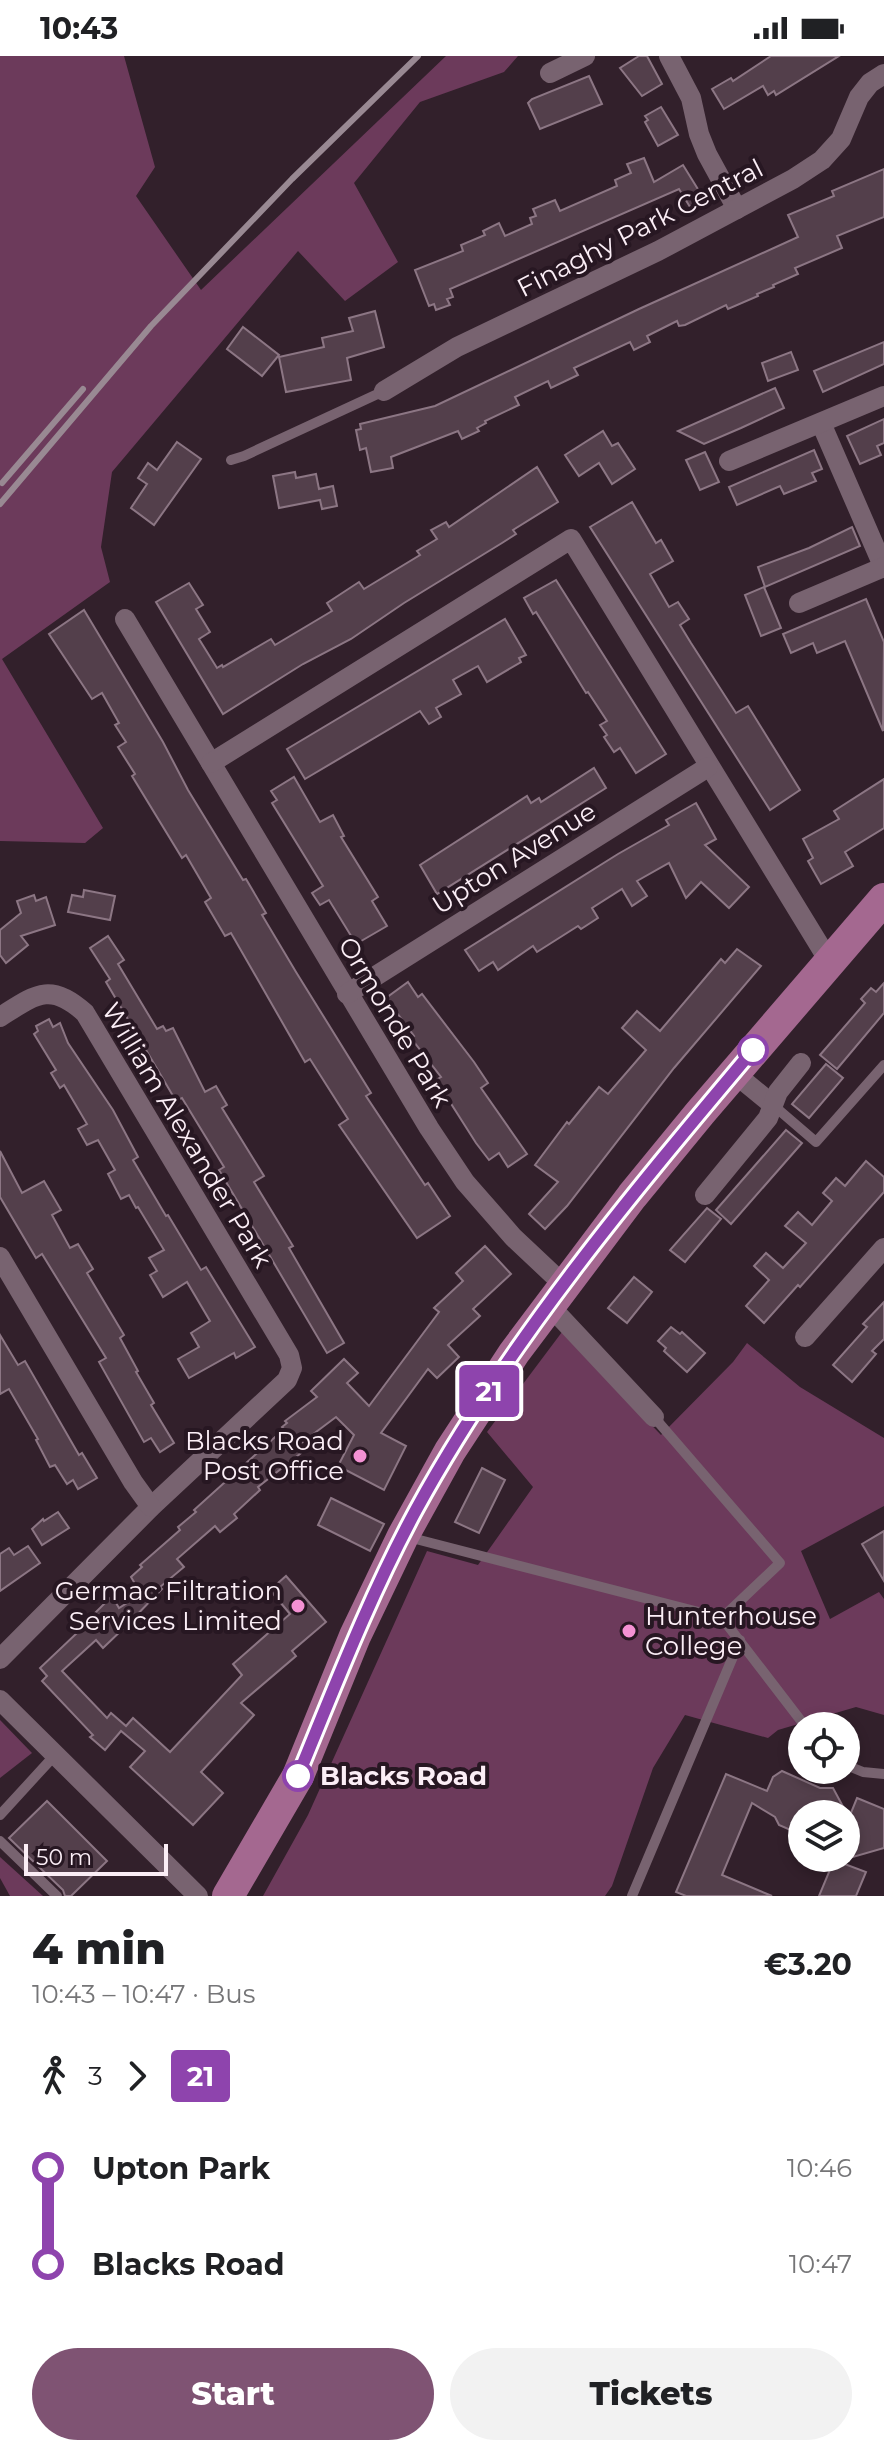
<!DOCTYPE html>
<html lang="en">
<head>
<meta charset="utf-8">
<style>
	body { margin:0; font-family:Montserrat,sans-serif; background:#f2f2f2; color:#202124; height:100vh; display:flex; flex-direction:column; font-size:30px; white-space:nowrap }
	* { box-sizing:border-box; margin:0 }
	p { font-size:26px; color:#757577 }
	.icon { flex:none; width:44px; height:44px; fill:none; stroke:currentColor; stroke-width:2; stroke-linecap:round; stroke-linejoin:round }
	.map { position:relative; height:1840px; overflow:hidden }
	.side { display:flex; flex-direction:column; background:#fff; flex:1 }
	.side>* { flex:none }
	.badge { padding:0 16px; border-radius:6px; font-size:28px; line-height:52px }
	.tools { position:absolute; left:788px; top:1656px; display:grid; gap:16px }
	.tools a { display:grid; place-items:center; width:72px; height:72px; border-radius:50%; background:#fff; box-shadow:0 4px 12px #0003; font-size:40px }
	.scale { position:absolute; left:24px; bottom:20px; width:144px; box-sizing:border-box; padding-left:8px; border:4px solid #fbeef6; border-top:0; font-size:22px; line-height:28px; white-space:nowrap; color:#fbeef6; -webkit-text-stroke:6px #271722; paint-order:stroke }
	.map>.badge { position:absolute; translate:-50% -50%; box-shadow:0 0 0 4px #fff }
	.legs { display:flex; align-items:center; gap:12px; height:88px; padding:0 32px; font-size:26px }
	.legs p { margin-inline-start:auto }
	.summary { display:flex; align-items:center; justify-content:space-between; height:136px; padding:0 32px }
	h1 { font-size:44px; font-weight:800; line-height:60px }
	.button { display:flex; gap:16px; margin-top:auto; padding:16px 32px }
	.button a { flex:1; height:92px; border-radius:48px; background:#7f5373; color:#fff; font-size:32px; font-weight:800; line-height:92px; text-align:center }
	.button a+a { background:#f2f2f2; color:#202124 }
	ul { padding:0 32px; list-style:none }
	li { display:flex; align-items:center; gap:28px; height:96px; font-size:30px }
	li i { display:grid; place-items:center; width:12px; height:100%; margin:0 10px; background:currentColor }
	li i::after { content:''; width:20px; height:20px; margin:-10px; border:6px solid; border-radius:50%; background:#fff }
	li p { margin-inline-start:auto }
	li:first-child i { background:linear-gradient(#0000 50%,currentColor 0) }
	li:last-child i { background:linear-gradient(currentColor 50%,#0000 0) }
	.status { display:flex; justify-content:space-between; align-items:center; height:56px; padding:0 40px; background:#fff; direction:ltr }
	.status svg { height:22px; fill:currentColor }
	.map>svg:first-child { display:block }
	.green { fill:#6c3a5b }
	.building { fill:#533f4b; stroke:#8c7684; stroke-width:2 }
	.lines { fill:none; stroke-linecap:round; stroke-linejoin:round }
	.lane { stroke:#786370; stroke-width:10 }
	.street { stroke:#786370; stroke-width:20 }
	.primary { stroke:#a46890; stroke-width:32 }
	.rail { stroke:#998993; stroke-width:6 }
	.line-1-casing { stroke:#fff; stroke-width:18 }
	.line-1 { stroke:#8e44ad; stroke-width:12 }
	.stop-1-dot { fill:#fff; stroke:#8e44ad; stroke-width:4 }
	.poi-dot { fill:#f491d3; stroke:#271722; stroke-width:3 }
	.labels { text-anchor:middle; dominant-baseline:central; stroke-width:8; stroke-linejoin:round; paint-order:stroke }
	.street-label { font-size:26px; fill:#fbeef6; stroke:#271722 }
	.poi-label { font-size:26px; fill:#fbeef6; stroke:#271722; text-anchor:end }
	.stop-label { font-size:26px; font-weight:bold; fill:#fbeef6; stroke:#271722; text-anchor:start }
</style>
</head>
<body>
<div class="status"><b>10:43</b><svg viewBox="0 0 49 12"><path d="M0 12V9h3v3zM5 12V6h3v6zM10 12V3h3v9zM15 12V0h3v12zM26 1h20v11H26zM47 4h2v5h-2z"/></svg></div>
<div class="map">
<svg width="884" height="1840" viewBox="0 0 884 1840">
	<rect width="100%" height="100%" fill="#32202b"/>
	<g class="green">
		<polygon points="0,0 124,0 155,111 136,140 201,234 446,0 518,0 504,16 420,46 354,127 398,206 345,245 298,195 112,416 101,491 110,526 2,603 103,772 85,787 0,785"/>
		<polygon points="562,1276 661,1379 733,1306 747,1287 800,1331 884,1382 884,1450 801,1495 830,1563 879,1536 884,1543 884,1659 856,1651 778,1674 768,1682 685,1659 653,1712 612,1830 605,1840 263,1840 308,1759 427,1495 478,1509 533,1431 487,1376"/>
		<polygon points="0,1664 32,1697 0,1722"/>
		<polygon points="0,1801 43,1840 10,1840 0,1822"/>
	</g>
	<g class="building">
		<polygon points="639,0 647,0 662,28 642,40 620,12"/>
		<polygon points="771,0 839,0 776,39 774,35 768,39 763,30 724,53 712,33 731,22 733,25"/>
		<polygon points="589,20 602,48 540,73 528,47 532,43"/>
		<polygon points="661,51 678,79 658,90 645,66 648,64 645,60"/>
		<polygon points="644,102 654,126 683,109 704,143 690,151 679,133 450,233 453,241 447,243 450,249 436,254 434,248 429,250 415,214 463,195 461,189 485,179 483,175 499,167 505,180 532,168 530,162 536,160 533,153 555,144 560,155 617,130 615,124 631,117 627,108"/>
		<polygon points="884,113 884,161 837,180 842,192 795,212 798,218 773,229 774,231 757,238 758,240 728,253 726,249 685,269 679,270 677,265 647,280 650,286 634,294 630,286 574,312 578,319 551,332 548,325 515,341 519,349 485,365 486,367 477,372 479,375 462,383 458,375 391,401 393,412 371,416 366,392 360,394 356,374 361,373 360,368 435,350 639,253 798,181 788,159 834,140 832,135"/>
		<polygon points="375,255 384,291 347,302 351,324 286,336 279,301 324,291 322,282 353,275 349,262"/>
		<polygon points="243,271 279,299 262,320 227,293"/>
		<polygon points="884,286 884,308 823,336 814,315"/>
		<polygon points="791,296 798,314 768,325 762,307"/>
		<polygon points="775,332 784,352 741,372 704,388 678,375"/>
		<polygon points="884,363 884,387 877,390 881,399 860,408 847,380"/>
		<polygon points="603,375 612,390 618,387 635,413 612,428 599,407 579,420 565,399"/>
		<polygon points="177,386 201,403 154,469 131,452 147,428 138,422 148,407 157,414"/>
		<polygon points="814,394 822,413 812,417 816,425 784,438 780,430 737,449 729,431"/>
		<polygon points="705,396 719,426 700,434 686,404"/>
		<polygon points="537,411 558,446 513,474 516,478 502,487 404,547 351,583 303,608 223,658 156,546 189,527 203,549 196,553 210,576 199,583 217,612 222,609 223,611 271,583 275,589 332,555 327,547 359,526 364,533 420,499 417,495 437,483 431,474 446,466 449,471"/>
		<polygon points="295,416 296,422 316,418 319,433 333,430 337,450 322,453 320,444 279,452 273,420"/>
		<polygon points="632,446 656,487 661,484 673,505 650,518 669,551 678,546 689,563 680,569 691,587 736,657 748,650 800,734 770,754 590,471"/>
		<polygon points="852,471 860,490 765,531 758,511 809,492"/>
		<polygon points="556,524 666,698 636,717 620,692 614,696 604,681 607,679 600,669 607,665 588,636 586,637 536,556 533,558 524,542"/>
		<polygon points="764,531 781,572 761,580 745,539"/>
		<polygon points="866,543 884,586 883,675 845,585 817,597 813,587 791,597 783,578"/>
		<polygon points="84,554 163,686 188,734 243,824 246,823 266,857 262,859 296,916 371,1037 366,1040 425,1129 428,1127 450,1160 417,1182 339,1069 348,1063 310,1003 305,1006 231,877 225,880 205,846 211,842 186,799 182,802 132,720 135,718 118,691 126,686 115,669 119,667 102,637 92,643 49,578"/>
		<polygon points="505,563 526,599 519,602 521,606 487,626 478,610 453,624 461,638 436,652 441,661 429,668 420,655 305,723 287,693"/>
		<polygon points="594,712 606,732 437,838 420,809 527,740 531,747 539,742 541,746"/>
		<polygon points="294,721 320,766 333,759 344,780 341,781 378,841 372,845 387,870 356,888 329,844 320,849 312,837 323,830 272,747 277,744 271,735"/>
		<polygon points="884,723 884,772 845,796 853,810 821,828 808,805 813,802 803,783 839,763 834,755"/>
		<polygon points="696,747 716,783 705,789 749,831 729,852 701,826 686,842 669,807 637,825 647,840 632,850 622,833 592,852 598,862 581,873 578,870 537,896 533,890 498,914 493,906 479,915 465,894 618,798 669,769 666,764"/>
		<polygon points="84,834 115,840 110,864 68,856 72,839 83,841"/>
		<polygon points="34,839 36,845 46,841 55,869 21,880 28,889 6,907 0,899 0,874 21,857 17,845"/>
		<polygon points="108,880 124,904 118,908 157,973 163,970 166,975 173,972 205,1036 216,1030 227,1049 222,1052 264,1120 254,1126 293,1190 289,1192 344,1287 327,1297 219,1114 224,1111 182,1042 176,1045 106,926 110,923 90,892"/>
		<polygon points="737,893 761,910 674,1012 567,1150 545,1173 529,1158 558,1126 535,1109 567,1066 569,1068 599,1031 608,1038 646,994 622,972 637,955 660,975 721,903 725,907"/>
		<polygon points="408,926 418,941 422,938 474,1006 488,1027 481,1032 527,1098 508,1111 499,1097 489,1104 476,1087 436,1024 441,1021 411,982 414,980 386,942"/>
		<polygon points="884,927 884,957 837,1013 820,999 865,947 861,943 871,932 876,936"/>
		<polygon points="49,963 53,971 60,967 68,987 113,1054 138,1101 133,1104 166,1160 168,1159 201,1214 206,1211 255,1291 236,1302 234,1297 189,1322 178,1303 199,1291 191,1277 210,1265 187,1226 163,1241 150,1219 157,1215 149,1202 164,1194 138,1151 136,1152 129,1139 121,1143 108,1118 115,1114 98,1084 87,1089 78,1073 87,1068 64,1029 60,1032 51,1017 56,1014 34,978 38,975 36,970"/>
		<polygon points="826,1008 843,1022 809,1062 792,1048"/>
		<polygon points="786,1074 802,1087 731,1168 716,1154"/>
		<polygon points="0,1095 22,1137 44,1125 61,1154 52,1159 70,1192 78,1188 93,1213 87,1217 124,1279 120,1282 138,1315 136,1316 154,1347 151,1349 174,1387 160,1396 151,1382 144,1386 99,1306 106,1302 42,1198 36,1202 0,1141"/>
		<polygon points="866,1105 884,1121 884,1136 800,1231 798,1229 764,1267 746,1250 769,1224 754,1210 766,1197 783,1212 806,1187 785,1170 798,1156 812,1169 832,1145 823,1137 836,1122 845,1130"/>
		<polygon points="707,1152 721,1163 685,1206 670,1194"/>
		<polygon points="485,1190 511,1218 473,1253 480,1260 448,1289 459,1301 437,1322 428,1313 381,1377 406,1390 384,1434 338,1410 354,1379 336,1361 296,1391 301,1397 258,1431 260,1434 234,1458 237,1462 220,1476 215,1470 177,1503 184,1511 160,1531 162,1533 127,1569 103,1592 96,1584 62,1615 107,1662 111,1657 126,1670 133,1662 170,1696 242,1619 233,1608 290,1558 270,1534 286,1520 326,1566 292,1595 296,1600 241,1647 254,1659 201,1716 223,1737 193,1769 130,1711 145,1695 121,1675 105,1694 90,1681 93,1679 42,1625 47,1620 40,1612 97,1558 95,1557 112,1540 119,1552 141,1538 131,1521 142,1511 140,1509 180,1474 178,1471 196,1456 194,1454 284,1373 282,1371 287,1367 285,1365 317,1341 311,1335 344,1303 358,1317 347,1327 369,1350 439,1256 434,1252 463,1225 456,1217"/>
		<polygon points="634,1221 652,1236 627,1267 608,1252"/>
		<polygon points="884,1246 884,1283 872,1295 876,1298 852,1326 833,1309 867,1271 863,1268"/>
		<polygon points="671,1271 680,1278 682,1276 705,1297 687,1316 664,1295 666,1292 658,1285"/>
		<polygon points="0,1279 18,1309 25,1305 79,1399 82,1397 97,1422 78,1433 73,1424 67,1428 55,1409 50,1411 36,1384 38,1383 9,1333 0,1338"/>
		<polygon points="482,1412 505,1424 479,1477 455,1466"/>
		<polygon points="331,1442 384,1468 370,1495 318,1469"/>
		<polygon points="58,1456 69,1472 42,1489 32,1473 43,1463 44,1465"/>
		<polygon points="884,1475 884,1525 862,1488"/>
		<polygon points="28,1490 40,1507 0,1535 0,1498 9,1492 14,1499"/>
		<polygon points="782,1715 820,1732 833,1732 847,1758 802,1758 802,1779 779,1769 775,1761 752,1747 722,1819 772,1840 686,1840 676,1836 726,1718 767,1735 773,1721"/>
		<polygon points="857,1742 884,1753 884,1792 846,1803 846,1769"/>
		<polygon points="47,1745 107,1805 71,1840 65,1840 63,1834 9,1782"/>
		<polygon points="834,1804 866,1816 856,1840 819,1840"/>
	</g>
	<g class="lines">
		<g class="lane">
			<polyline points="231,404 244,400 384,335"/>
			<polyline points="773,1049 816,1086 884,1009"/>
			<polyline points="654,1361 780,1507 722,1562"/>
			<polyline points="408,1481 722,1562 805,1670"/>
			<polyline points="846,1709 863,1716 884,1718"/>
			<polyline points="0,1759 55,1699"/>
			<polyline points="0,1785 57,1840"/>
			<polyline points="632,1840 740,1584"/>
		</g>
		<g class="street">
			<polyline points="669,0 691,42 699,78 707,98 737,153"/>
			<polyline points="550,17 585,0"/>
			<polyline points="384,335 457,291 658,195 793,123 822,104 841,83 859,41 870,27 884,18"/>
			<polyline points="821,367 884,512"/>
			<polyline points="729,405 884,340"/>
			<polyline points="799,547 884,511"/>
			<polyline points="125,563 429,1072 465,1126 513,1181 564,1229"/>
			<polyline points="211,707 571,483 829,905"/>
			<polyline points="347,938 708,711"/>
			<path d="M0,961C35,939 50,925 85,957L289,1299L292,1312L287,1324L151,1451L0,1603"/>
			<polyline points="734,1017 773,1049"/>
			<polyline points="705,1139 768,1062 778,1036 801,1007"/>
			<polyline points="0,1201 133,1426 151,1451"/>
			<polyline points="549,1249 654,1361"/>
			<polyline points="805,1281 884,1192"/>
			<polyline points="0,1644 198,1840"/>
		</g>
		<polyline class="primary" points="228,1840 298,1720 355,1580 403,1480 450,1395 514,1297 632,1140 700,1057 884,843"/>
		<g class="rail">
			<polyline points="2,427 83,333"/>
			<polyline points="0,448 151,270 292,123 418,0"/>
		</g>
	</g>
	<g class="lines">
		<defs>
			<path id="line-1" d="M298,1720C335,1630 370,1539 416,1454C507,1287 631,1139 753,994"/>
		</defs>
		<use href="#line-1" class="line-1-casing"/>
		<use href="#line-1" class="line-1"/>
	</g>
	<g class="stop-1-dot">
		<circle cx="753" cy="994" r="14"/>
		<circle cx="298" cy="1720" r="14"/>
	</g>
	<g class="poi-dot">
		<circle cx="360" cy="1400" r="8"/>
		<circle cx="298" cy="1550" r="8"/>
		<circle cx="629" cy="1575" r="8"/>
	</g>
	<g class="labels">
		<g class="street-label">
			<text transform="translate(640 172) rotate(-27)">Finaghy Park Central</text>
			<text transform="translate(514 802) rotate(-32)">Upton Avenue</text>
			<text transform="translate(395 966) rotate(59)">Ormonde Park</text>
			<text transform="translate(187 1079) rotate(59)">William Alexander Park</text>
		</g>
		<g class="poi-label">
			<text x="344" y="1385">Blacks Road<tspan x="344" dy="30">Post Office</tspan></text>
			<text x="282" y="1535">Germac Filtration<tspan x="282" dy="30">Services Limited</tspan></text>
			<text x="645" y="1560" text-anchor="start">Hunterhouse<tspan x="645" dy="30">College</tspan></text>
		</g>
		<g class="stop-label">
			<text x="320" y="1720">Blacks Road</text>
		</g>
	</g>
</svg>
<div class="tools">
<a><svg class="icon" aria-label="locate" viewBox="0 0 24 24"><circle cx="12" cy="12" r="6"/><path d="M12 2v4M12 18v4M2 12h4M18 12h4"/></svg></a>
<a><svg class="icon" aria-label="layers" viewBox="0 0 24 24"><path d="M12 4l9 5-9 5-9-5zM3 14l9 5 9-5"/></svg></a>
</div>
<div class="scale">50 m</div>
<b class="badge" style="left:489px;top:1335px;background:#8e44ad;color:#fff">21</b>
</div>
<section class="side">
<div class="summary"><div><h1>4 min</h1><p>10:43 – 10:47 · Bus</p></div><b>€3.20</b></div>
<div class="legs"><svg class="icon" aria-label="walk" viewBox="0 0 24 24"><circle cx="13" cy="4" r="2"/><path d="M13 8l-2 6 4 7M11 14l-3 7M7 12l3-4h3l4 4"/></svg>3<svg class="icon" aria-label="forward" viewBox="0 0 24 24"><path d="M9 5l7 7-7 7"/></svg><b class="badge" style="background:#8e44ad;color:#fff">21</b></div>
<ul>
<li><i style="color:#8e44ad"></i><b>Upton Park</b><p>10:46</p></li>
<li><i style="color:#8e44ad"></i><b>Blacks Road</b><p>10:47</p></li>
</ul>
<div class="button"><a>Start</a><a>Tickets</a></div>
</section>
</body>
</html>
